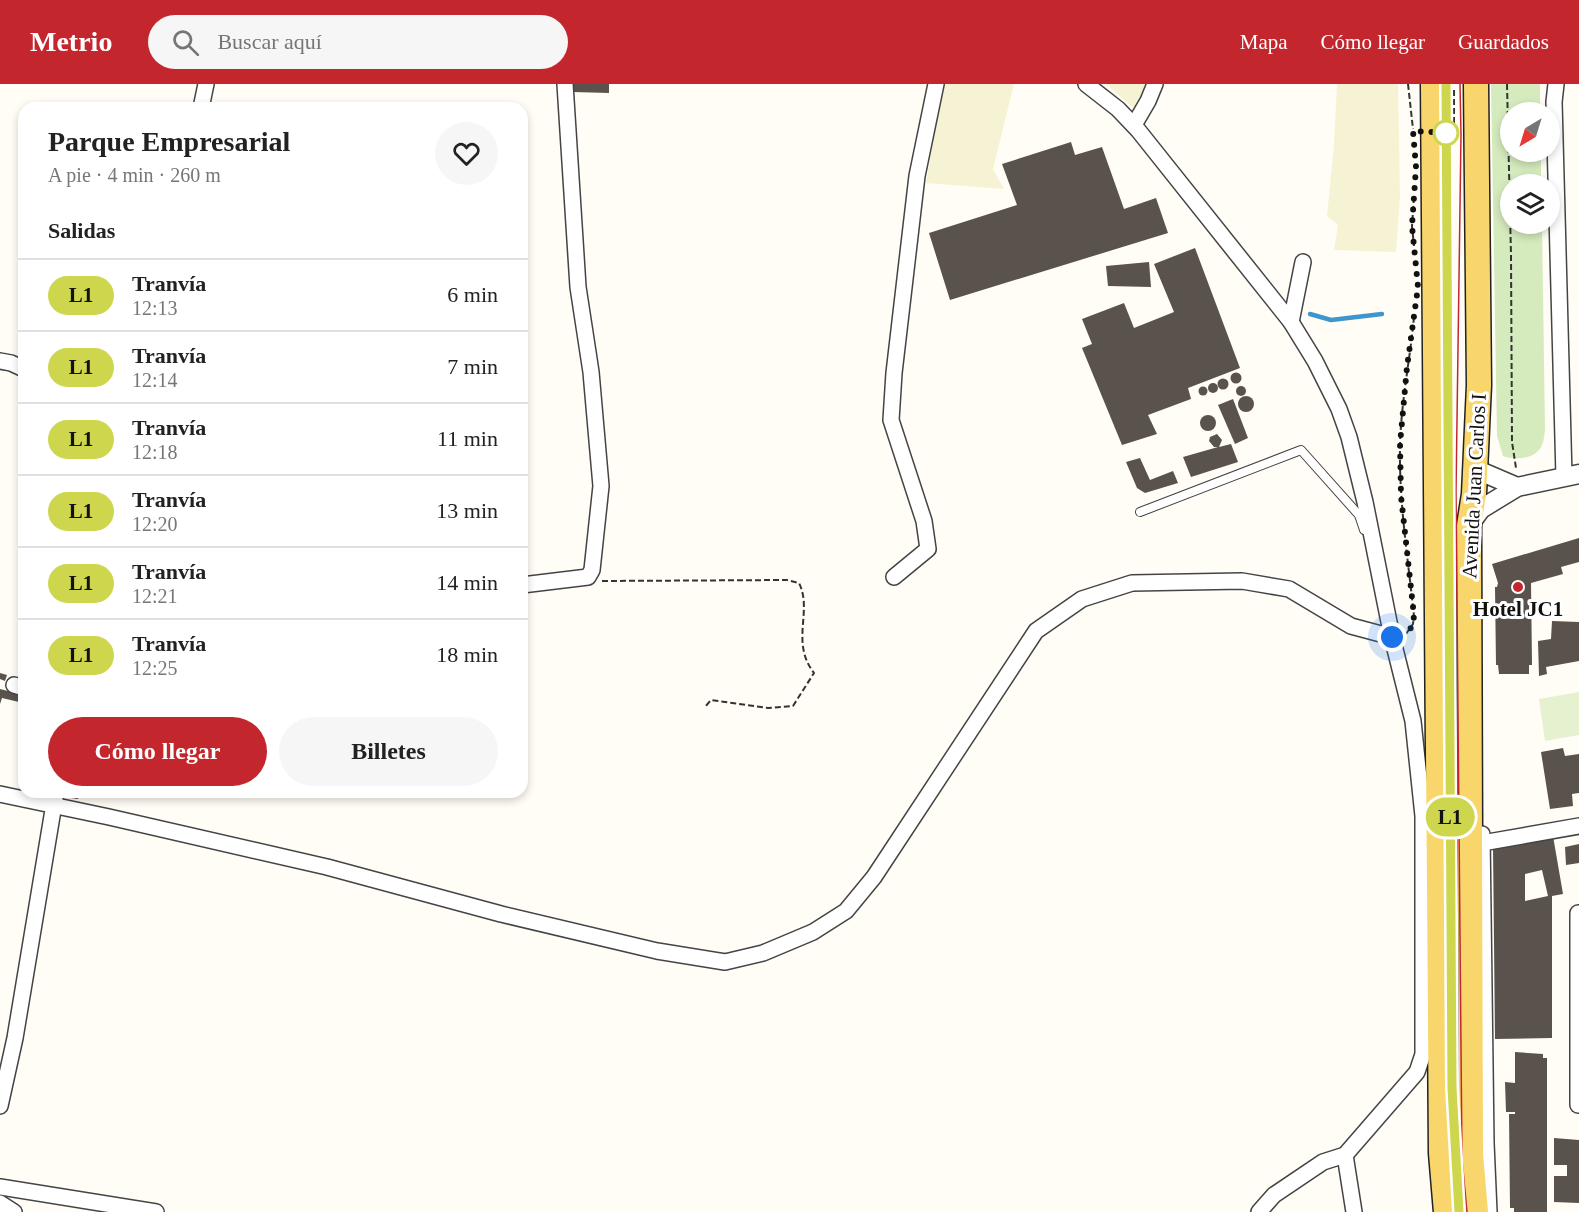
<!DOCTYPE html>
<html lang="es">
<head>
<meta charset="utf-8">
<style>
	body { margin:0; font-family:"Times New Roman",serif; background:#f6f6f6; color:#222; height:100vh; display:flex; flex-direction:column; font-size:22px; white-space:nowrap }
	* { box-sizing:border-box; margin:0 }
	p { font-size:20px; color:#767676 }
	.icon { flex:none; width:33px; height:33px; fill:none; stroke:currentColor; stroke-width:2; stroke-linecap:round; stroke-linejoin:round }
	.map { position:relative; flex:1; overflow:hidden }
	.drawer { position:absolute; left:18px; top:18px; width:510px; height:696px; display:flex; flex-direction:column; background:#fff; border-radius:18px; box-shadow:0 3px 9px #0003 }
	.drawer>* { flex:none }
	.badge { padding:0 12px; border-radius:20px; font-size:21px; line-height:39px }
	.needle { width:39px; rotate:218deg }
	.buttons { position:absolute; left:1500px; top:18px; display:grid; gap:12px }
	.buttons a { display:grid; place-items:center; width:60px; height:60px; border-radius:50%; background:#fff; box-shadow:0 3px 9px #0003; font-size:30px }
	.you { position:absolute; width:30px; height:30px; margin:-15px; border:4px solid #fff; border-radius:50%; background:#1a73e8; box-shadow:0 0 0 9px #1a73e833 }
	.map>.badge { position:absolute; translate:-50% -50%; box-shadow:0 0 0 3px #fff }
	h2 { padding:0 30px; font-size:22px; line-height:54px }
	.round { display:grid; place-items:center; flex:none; width:63px; height:63px; border-radius:32px; background:#f6f6f6 }
	.overview { display:flex; align-items:center; justify-content:space-between; height:102px; padding:0 30px }
	h1 { font-size:28px; font-weight:700; line-height:45px }
	.cta { display:flex; gap:12px; margin-top:auto; padding:12px 30px }
	.cta a { flex:1; height:69px; border-radius:36px; background:#c4262e; color:#fff; font-size:24px; font-weight:700; line-height:69px; text-align:center }
	.cta a+a { background:#f6f6f6; color:#222 }
	ul { padding:0; list-style:none }
	li { display:flex; align-items:center; gap:18px; height:72px; padding:0 30px; border-top:2px solid #e0e0e0 }
	li div { flex:1 }
	li b { display:block; font-size:22px }
	li em { font-style:normal }
	li .badge { min-width:66px; font-weight:700; text-align:center }
	header { display:flex; align-items:center; gap:36px; box-sizing:border-box; height:84px; padding:0 30px; background:#c4262e; color:#fff }
	header strong { font-size:28px }
	nav { display:flex; gap:33px; margin-inline-start:auto; font-size:21px }
	.search { width:420px; height:54px; background:#f6f6f6; display:flex; align-items:center; gap:15px; box-sizing:border-box; padding:0 21px; border-radius:33px; color:#767676; font-size:22px }
	.map>svg:first-child { display:block }
	.farmland { fill:#f6f3d4 }
	.green { fill:#d5ebbd }
	.pitch { fill:#e6f2cf }
	.lines { fill:none; stroke-linecap:round; stroke-linejoin:round }
	.stream { stroke:#3f96cf; stroke-width:4.5 }
	.building { fill:#5a524d; fill-rule:evenodd }
	.service-casing { stroke:#444; stroke-width:10 }
	.minor-casing { stroke:#444; stroke-width:18 }
	.tertiary-casing { stroke:#444; stroke-width:21 }
	.primary-casing { stroke:#222; stroke-width:27 }
	.path { stroke:#333; stroke-width:2; stroke-dasharray:6 3; stroke-linecap:butt }
	.service { stroke:#fff; stroke-width:8 }
	.minor { stroke:#fff; stroke-width:15 }
	.tertiary { stroke:#fff; stroke-width:18 }
	.primary { stroke:#f9d66b; stroke-width:24 }
	.tram { stroke:#c4262e; stroke-width:1.5 }
	.line-casing { stroke:#fff; stroke-width:14 }
	.line { stroke:#ced64d; stroke-width:9 }
	.walk { stroke:#111; stroke-width:6; stroke-dasharray:0 10.8 }
	.stop-dot { fill:#fff; stroke:#ced64d; stroke-width:3 }
	.poi-dot { fill:#c4262e; stroke:#fff; stroke-width:2 }
	.labels { text-anchor:middle; dominant-baseline:central; stroke-width:6; stroke-linejoin:round; paint-order:stroke }
	.street-label { font-size:21px; fill:#111; stroke:#fff }
	.poi-label { font-size:21px; font-weight:bold; fill:#111; stroke:#fff }
</style>
</head>
<body>
<header>
<strong>Metrio</strong>
<div class="search"><svg class="icon" aria-label="search" viewBox="0 0 24 24"><circle cx="10" cy="10" r="6"/><path d="M15 15l6 6"/></svg>Buscar aquí</div>
<nav><a>Mapa</a><a>Cómo llegar</a><a>Guardados</a></nav>
</header>
<div class="map">
<svg width="1579" height="1128" viewBox="0 0 1579 1128">
	<rect width="100%" height="100%" fill="#fffdf5"/>
	<g class="farmland">
		<polygon points="943,0 1014,0 993,85 1004,105 926,99"/>
		<polygon points="1106,0 1150,0 1137,27"/>
		<polygon points="1337,0 1398,0 1400,113 1396,168 1334,166 1338,141 1327,132 1334,60"/>
	</g>
	<path class="green" d="M1491,0H1540V28H1510V68H1541V100H1510V140H1542L1545,347C1544,351 1544,357 1542,361C1536,376 1515,376 1503,372L1497,352Z"/>
	<polygon class="pitch" points="1579,608 1579,651 1545,657 1539,615"/>
	<g class="lines">
		<polyline class="stream" points="1310,230 1331,236 1382,230"/>
	</g>
	<g class="building">
		<polygon points="572,0 609,0 609,9 573,8"/>
		<polygon points="1071,58 1075,71 1102,63 1124,125 1156,114 1168,149 950,216 929,149 1017,121 1002,80"/>
		<polygon points="1195,164 1240,284 1188,304 1191,315 1148,331 1157,350 1122,361 1082,264 1092,260 1082,235 1124,219 1134,244 1174,228 1154,180"/>
		<polygon points="1149,178 1151,203 1108,202 1106,182"/>
		<circle cx="1236" cy="294" r="5.5"/>
		<circle cx="1223" cy="300" r="5.5"/>
		<circle cx="1213" cy="304" r="5"/>
		<circle cx="1241" cy="307" r="5"/>
		<circle cx="1203" cy="307" r="4.5"/>
		<circle cx="1246" cy="320" r="8"/>
		<polygon points="1233,315 1248,354 1235,360 1218,321"/>
		<circle cx="1208" cy="339" r="8"/>
		<polygon points="1217,350 1222,356 1219,363 1231,360 1238,378 1191,393 1183,373 1218,363 1214,363 1209,357 1210,353"/>
		<polygon points="1140,374 1150,396 1173,387 1178,399 1145,409 1137,404 1126,378"/>
		<polygon points="1579,454 1579,478 1561,483 1563,490 1531,499 1532,581 1529,581 1529,590 1499,590 1498,581 1496,581 1495,503 1497,503 1498,499 1492,480"/>
		<polygon points="1552,537 1579,538 1579,577 1546,583 1547,590 1539,592 1538,557 1551,555"/>
		<polygon points="0,589 7,591 5,597 0,595"/>
		<polygon points="0,605 20,610 19,618 2,614 0,620"/>
		<polygon points="1563,664 1565,672 1579,670 1579,709 1572,710 1573,722 1550,725 1541,668"/>
		<polygon points="72,708 87,708 86,712 79,710 78,715 71,714"/>
		<path d="M1553,752L1563,810L1552,812V954L1495,955L1493,762ZM1542,786L1548,812L1525,817V790Z"/>
		<polygon points="1579,760 1579,779 1566,781 1565,763"/>
		<polygon points="1515,968 1543,970 1543,974 1547,974 1547,1128 1514,1128 1514,1124 1510,1124 1509,1030 1515,1030 1515,1028 1506,1028 1505,998 1515,999"/>
		<polygon points="1554,1054 1579,1056 1579,1119 1554,1118 1554,1092 1567,1092 1567,1081 1554,1081"/>
	</g>
	<g class="lines">
		<defs>
			<polyline id="service" points="1140,428 1301,366 1359,431 1364,446"/>
			<g id="minor">
				<polyline points="1086,0 1118,25 1138,46 1291,238 1315,277 1339,325 1349,353 1365,418 1392,553 1413,637 1423,732 1423,970 1417,988 1345,1071 1323,1078 1274,1111 1259,1128"/>
				<polyline points="1556,0 1554,18 1564,393"/>
				<polyline points="201,24 206,0"/>
				<polyline points="1134,41 1148,17 1155,0"/>
				<polyline points="1291,238 1303,178"/>
				<polyline points="0,277 11,279 24,285"/>
				<polyline points="894,493 928,465 924,437 891,336 894,289 917,92 936,0"/>
				<polyline points="522,501 588,493 592,486 601,402 591,288 578,203 565,0"/>
				<polyline points="14,601 24,604"/>
				<polyline points="0,710 109,733 327,783 501,830 657,867 725,878 763,869 813,848 846,827 874,793 1036,547 1082,515 1132,499 1242,497 1289,505 1351,542 1392,553"/>
				<polyline points="1482,750 1486,1059 1489,1128"/>
				<polyline points="1482,759 1579,742"/>
				<polyline points="1578,1021 1578,829"/>
				<polyline points="0,1022 15,954 56,708"/>
				<polyline points="1345,1071 1354,1128"/>
				<polyline points="0,1103 156,1128"/>
				<polyline points="0,1119 14,1128"/>
			</g>
			<g id="tertiary">
				<polyline points="1475,385 1517,403"/>
				<polyline points="1470,440 1481,425 1517,403 1579,390"/>
			</g>
			<g id="primary">
				<polyline points="1433,0 1441,1069 1446,1128"/>
				<polyline points="1476,0 1479,301 1474,410 1469,442 1471,1070 1476,1128"/>
			</g>
		</defs>
		<use href="#service" class="service-casing"/>
		<use href="#minor" class="minor-casing"/>
		<use href="#tertiary" class="tertiary-casing"/>
		<use href="#primary" class="primary-casing"/>
		<g class="path">
			<polyline points="1408,0 1413,45"/>
			<polyline points="1507,0 1511,171 1512,358 1516,384"/>
			<polyline points="1454,6 1454,54"/>
			<polyline points="1414,113 1412,142 1414,162"/>
			<path d="M602,497L787,496L799,499C813,527 790,558 814,589L793,622L768,624L711,616L705,623"/>
			<path d="M1406,550L1413,540L1414,532C1408,475 1399,419 1400,362C1401,318 1410,276 1414,233"/>
		</g>
		<use href="#service" class="service"/>
		<use href="#minor" class="minor"/>
		<use href="#tertiary" class="tertiary"/>
		<use href="#primary" class="primary"/>
		<g class="tram">
			<polyline points="1446,0 1448,348"/>
			<polyline points="1460,0 1461,51 1456,407 1462,1075 1467,1128"/>
		</g>
	</g>
	<g class="lines">
		<defs>
			<polyline id="line" points="1446,0 1452,1004 1459,1128"/>
		</defs>
		<use href="#line" class="line-casing"/>
		<use href="#line" class="line"/>
		<path class="walk" d="M1392,553C1407,552 1412,547 1414,532L1401,412L1400,360L1407,283L1418,203L1412,142L1416,83L1413,47L1446,49"/>
	</g>
	<circle class="stop-dot" cx="1446" cy="49" r="12"/>
	<circle class="poi-dot" cx="1518" cy="503" r="6"/>
	<g class="labels">
		<g class="street-label">
			<text transform="translate(1474 402) rotate(-87)">Avenida Juan Carlos I</text>
		</g>
		<g class="poi-label">
			<text x="1518" y="525">Hotel JC1</text>
		</g>
	</g>
</svg>
<div class="buttons">
<a><svg class="needle" viewBox="-14 -14 28 28"><path d="M0-13l5 13h-10z" fill="#e53935"/><path d="M0 13l5-13h-10z" fill="#767676"/></svg></a>
<a><svg class="icon" aria-label="layers" viewBox="0 0 24 24"><path d="M12 4l9 5-9 5-9-5zM3 14l9 5 9-5"/></svg></a>
</div>
<div class="you" style="left:1392px;top:553px"></div>
<b class="badge" style="left:1450px;top:733px;background:#ced64d;color:#111">L1</b>
<section class="drawer">
<div class="overview"><div><h1>Parque Empresarial</h1><p>A pie · 4 min · 260 m</p></div><a class="round"><svg class="icon" aria-label="heart" viewBox="0 0 24 24"><path d="M12 20l-8-8c-3-5 5-10 8-4 3-6 11-1 8 4z"/></svg></a></div>
<h2>Salidas</h2>
<ul>
<li><span class="badge" style="background:#ced64d;color:#111">L1</span><div><b>Tranvía</b><p>12:13</p></div><em>6 min</em></li>
<li><span class="badge" style="background:#ced64d;color:#111">L1</span><div><b>Tranvía</b><p>12:14</p></div><em>7 min</em></li>
<li><span class="badge" style="background:#ced64d;color:#111">L1</span><div><b>Tranvía</b><p>12:18</p></div><em>11 min</em></li>
<li><span class="badge" style="background:#ced64d;color:#111">L1</span><div><b>Tranvía</b><p>12:20</p></div><em>13 min</em></li>
<li><span class="badge" style="background:#ced64d;color:#111">L1</span><div><b>Tranvía</b><p>12:21</p></div><em>14 min</em></li>
<li><span class="badge" style="background:#ced64d;color:#111">L1</span><div><b>Tranvía</b><p>12:25</p></div><em>18 min</em></li>
</ul>
<div class="cta"><a>Cómo llegar</a><a>Billetes</a></div>
</section>
</div>
</body>
</html>
